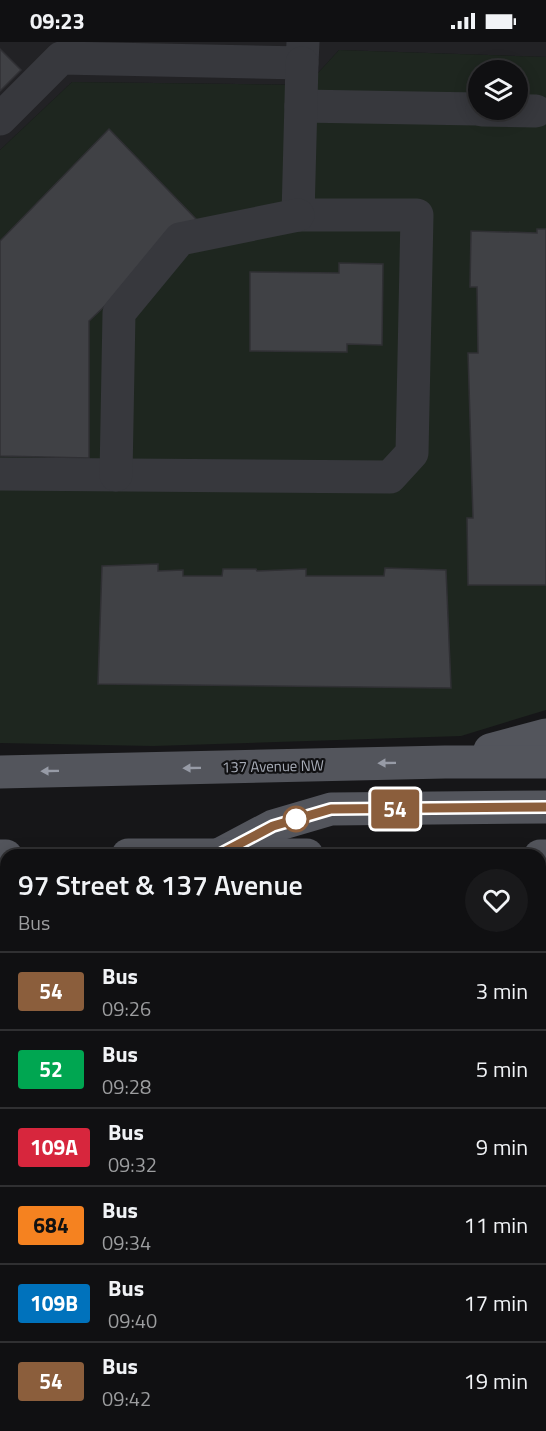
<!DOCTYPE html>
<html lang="en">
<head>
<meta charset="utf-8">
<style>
	body { margin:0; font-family:"Titillium Web",sans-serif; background:#19191b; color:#f1f3f6; height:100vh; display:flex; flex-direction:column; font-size:22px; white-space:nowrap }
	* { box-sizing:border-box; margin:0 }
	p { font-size:20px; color:#9c9d9f }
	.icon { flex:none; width:33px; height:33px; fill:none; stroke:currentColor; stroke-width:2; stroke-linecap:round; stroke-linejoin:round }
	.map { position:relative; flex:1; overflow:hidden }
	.panel { position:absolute; left:0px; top:807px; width:546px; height:582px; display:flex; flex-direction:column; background:#101012; border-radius:18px 18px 0 0; box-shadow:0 3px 15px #0003,0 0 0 2px #303032 }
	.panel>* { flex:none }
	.badge { padding:0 12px; border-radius:4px; font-size:21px; line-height:39px }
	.tools { position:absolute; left:468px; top:18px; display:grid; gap:12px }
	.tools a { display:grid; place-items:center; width:60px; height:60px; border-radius:50%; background:#101012; box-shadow:0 3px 15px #0003,0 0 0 2px #303032; font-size:30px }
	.map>.badge { position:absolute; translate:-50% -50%; box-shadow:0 0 0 3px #fff }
	.round { display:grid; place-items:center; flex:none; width:63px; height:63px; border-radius:32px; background:#19191b }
	.head { display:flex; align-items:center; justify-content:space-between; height:102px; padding:0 18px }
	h1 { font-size:28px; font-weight:600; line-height:45px }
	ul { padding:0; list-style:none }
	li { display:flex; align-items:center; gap:18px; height:78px; padding:0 18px; border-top:2px solid #303032 }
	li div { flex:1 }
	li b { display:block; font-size:22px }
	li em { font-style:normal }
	li .badge { min-width:66px; font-weight:700; text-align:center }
	.status { display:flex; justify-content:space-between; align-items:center; height:42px; padding:0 30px; background:#101012; direction:ltr }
	.status svg { height:16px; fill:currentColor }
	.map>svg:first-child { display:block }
	.built { fill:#222225 }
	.green { fill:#1e261f; fill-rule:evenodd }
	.building { fill:#404145; stroke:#303034; stroke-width:1.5 }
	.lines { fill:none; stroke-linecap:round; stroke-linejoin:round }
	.path { stroke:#3d3f44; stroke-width:4; stroke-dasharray:3 4.5; stroke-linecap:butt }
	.minor { stroke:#37383d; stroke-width:33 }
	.major { stroke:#53555c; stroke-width:33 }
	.oneway { fill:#979ba6 }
	.line-casing { stroke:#fff; stroke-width:14 }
	.line { stroke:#8b5e3c; stroke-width:9 }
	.stop-dot { fill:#fff; stroke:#8b5e3c; stroke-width:3 }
	.labels { text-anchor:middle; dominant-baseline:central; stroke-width:4.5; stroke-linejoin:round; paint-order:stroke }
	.street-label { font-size:15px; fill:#a8adb8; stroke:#111113 }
</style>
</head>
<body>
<div class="status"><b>09:23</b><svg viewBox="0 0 49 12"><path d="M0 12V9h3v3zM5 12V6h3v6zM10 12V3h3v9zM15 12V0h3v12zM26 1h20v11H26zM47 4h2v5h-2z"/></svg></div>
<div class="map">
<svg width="546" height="1389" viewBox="0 0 546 1389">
	<rect width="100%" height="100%" fill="#161618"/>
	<g class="built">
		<polygon points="0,0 546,0 546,15 339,8 307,43 72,40 0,108"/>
		<polygon points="0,918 6,918 6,1383 540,1383 540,974 546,980 546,1389 0,1389"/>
	</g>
	<g class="green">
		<path d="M339,8L546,15V668L461,694L153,704L0,701V108L72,40L307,43ZM478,28H518V68H478Z"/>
		<rect x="0" y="850" width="6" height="87"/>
		<polygon points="540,872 546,874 546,983 540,980"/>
	</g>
	<g class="building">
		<polygon points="0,7 21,28 0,49"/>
		<polygon points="109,87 196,177 89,279 89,416 0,414 0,199"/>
		<polygon points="537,187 546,187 546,543 468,543 467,476 473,476 468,311 478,311 477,245 470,245 471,189 537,191"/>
		<polygon points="339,221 383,222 382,303 347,302 347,310 250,309 250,230 339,231"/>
		<polygon points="158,522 158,529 183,528 183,534 222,534 223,527 256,527 257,529 306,527 306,534 384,534 385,526 446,528 451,646 98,642 102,524"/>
		<rect x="0" y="1142" width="6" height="216"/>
		<rect x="540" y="1170" width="6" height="132"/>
		<rect x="19" y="1383" width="45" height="6"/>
		<polygon points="257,1383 352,1383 346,1389 257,1389"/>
	</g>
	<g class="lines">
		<g class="path">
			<polyline points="540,900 546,900"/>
			<polyline points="0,903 6,903"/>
			<polyline points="540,952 546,958"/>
		</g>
		<g class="minor">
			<polyline points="301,64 478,67"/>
			<polyline points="482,68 536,69"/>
			<polyline points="0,77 61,16 302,21 303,0"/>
			<polyline points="0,432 390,435 412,411 417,173 298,173 302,21"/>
			<polyline points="116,433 119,271 180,197 298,173"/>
			<polyline points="0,997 6,997"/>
			<polyline points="0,1097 6,1097"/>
		</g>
		<g class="major">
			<polyline points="490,708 546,693"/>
			<polyline points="0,730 445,720 546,720"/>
			<polyline points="220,812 273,784 331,767 546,765"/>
			<polyline points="128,813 307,813"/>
			<polyline points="0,814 6,814"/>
			<polyline points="540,814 546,814"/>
			<polyline points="540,855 546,858"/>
		</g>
	</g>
	<defs><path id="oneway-solid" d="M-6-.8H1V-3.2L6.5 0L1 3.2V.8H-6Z" transform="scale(1.5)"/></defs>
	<g class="oneway">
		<use href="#oneway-solid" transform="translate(387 721) rotate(179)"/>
		<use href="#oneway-solid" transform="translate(192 726) rotate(179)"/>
		<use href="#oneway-solid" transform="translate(50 729) rotate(179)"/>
	</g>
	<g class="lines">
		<defs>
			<polyline id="line" points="125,813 220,812 273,784 331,767 546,765"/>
		</defs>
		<use href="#line" class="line-casing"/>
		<use href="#line" class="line"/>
	</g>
	<circle class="stop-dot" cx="296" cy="777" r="12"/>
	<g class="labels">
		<g class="street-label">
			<text transform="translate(273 724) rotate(-1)">137 Avenue NW</text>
		</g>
	</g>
</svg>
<div class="tools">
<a><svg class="icon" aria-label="layers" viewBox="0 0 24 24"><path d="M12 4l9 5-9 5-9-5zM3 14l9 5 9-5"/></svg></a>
</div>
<b class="badge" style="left:395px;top:767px;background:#8b5e3c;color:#fff">54</b>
<section class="panel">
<div class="head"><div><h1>97 Street &amp; 137 Avenue</h1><p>Bus</p></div><a class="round"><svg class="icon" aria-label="heart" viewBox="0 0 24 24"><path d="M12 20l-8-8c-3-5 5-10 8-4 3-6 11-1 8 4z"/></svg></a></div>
<ul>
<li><span class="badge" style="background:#8b5e3c;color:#fff">54</span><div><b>Bus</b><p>09:26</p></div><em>3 min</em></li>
<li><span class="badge" style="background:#00a651;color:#fff">52</span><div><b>Bus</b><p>09:28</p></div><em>5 min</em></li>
<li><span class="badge" style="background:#d7263d;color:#fff">109A</span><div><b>Bus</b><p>09:32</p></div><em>9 min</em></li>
<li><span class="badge" style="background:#f58220;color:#111">684</span><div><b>Bus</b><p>09:34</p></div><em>11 min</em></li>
<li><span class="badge" style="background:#0072bc;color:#fff">109B</span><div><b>Bus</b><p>09:40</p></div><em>17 min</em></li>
<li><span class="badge" style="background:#8b5e3c;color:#fff">54</span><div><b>Bus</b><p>09:42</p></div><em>19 min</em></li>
</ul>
</section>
</div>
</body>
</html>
